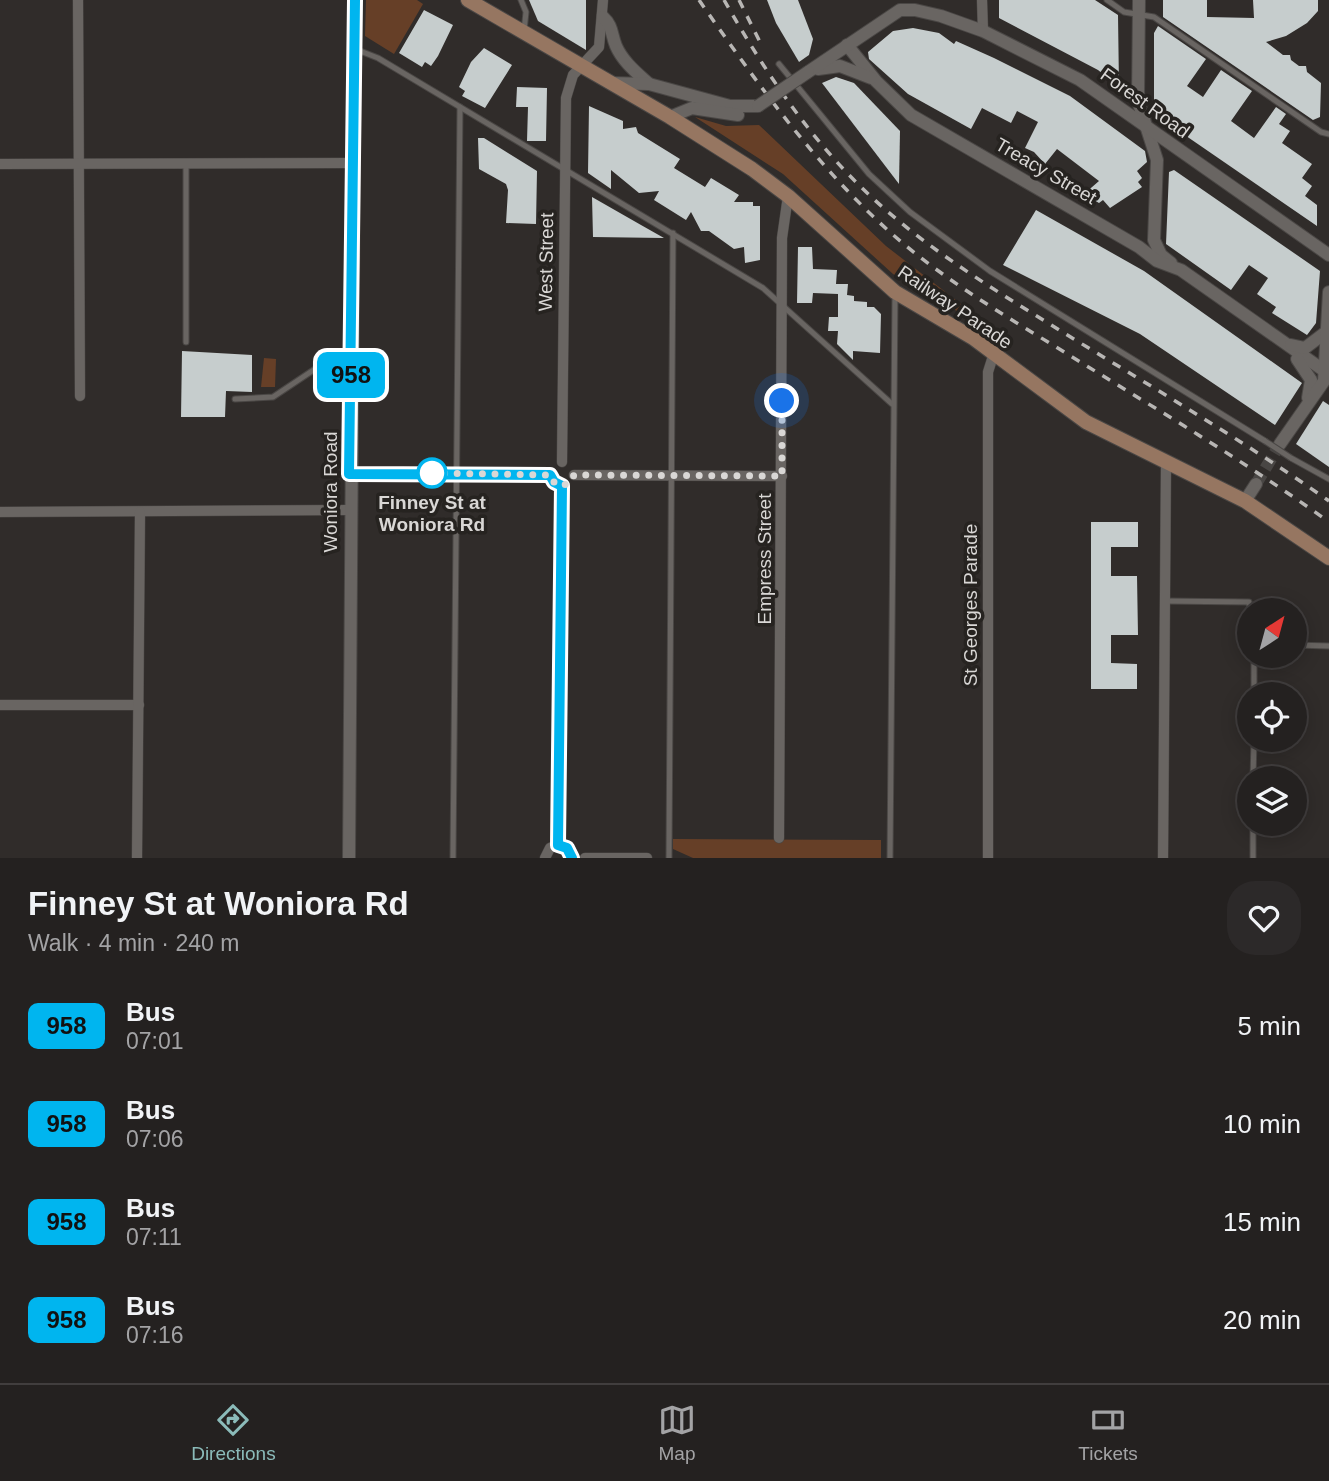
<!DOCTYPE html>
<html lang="en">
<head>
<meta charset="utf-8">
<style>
	body { margin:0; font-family:Arial,sans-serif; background:#2c2929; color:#f1f3f6; height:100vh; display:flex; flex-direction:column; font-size:26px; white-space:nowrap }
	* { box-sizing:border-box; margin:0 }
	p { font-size:23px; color:#a3a3a5 }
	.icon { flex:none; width:38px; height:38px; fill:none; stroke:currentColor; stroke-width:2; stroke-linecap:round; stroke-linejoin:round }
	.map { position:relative; height:858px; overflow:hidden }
	.side { display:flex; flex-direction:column; background:#242120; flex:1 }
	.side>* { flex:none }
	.badge { padding:0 14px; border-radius:10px; font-size:24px; line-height:46px }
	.needle { width:46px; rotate:36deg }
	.controls { position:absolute; left:1237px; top:598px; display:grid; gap:14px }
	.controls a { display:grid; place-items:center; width:70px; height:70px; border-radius:50%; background:#242120; box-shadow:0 4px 18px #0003,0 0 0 2px #413e3e; font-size:35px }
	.you { position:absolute; width:35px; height:35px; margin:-18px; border:5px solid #fff; border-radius:50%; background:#1a73e8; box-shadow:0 0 0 10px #1a73e833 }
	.map>.badge { position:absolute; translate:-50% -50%; box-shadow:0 0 0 4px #fff }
	.round { display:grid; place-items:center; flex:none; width:74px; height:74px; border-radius:28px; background:#2c2929 }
	.headline { display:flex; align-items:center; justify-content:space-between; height:119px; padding:0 28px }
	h1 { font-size:33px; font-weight:700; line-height:52px }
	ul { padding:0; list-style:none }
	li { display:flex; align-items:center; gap:21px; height:98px; padding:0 28px }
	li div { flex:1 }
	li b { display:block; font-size:26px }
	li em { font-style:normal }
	li .badge { min-width:77px; font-weight:700; text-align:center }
	.tab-bar { display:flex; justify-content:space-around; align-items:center; height:98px; border-top:2px solid #413e3e; background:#242120; font-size:19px; color:#a3a3a5 }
	.tab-bar a { display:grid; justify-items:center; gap:4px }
	.tab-bar .current { color:#8bbbb9 }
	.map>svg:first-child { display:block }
	.green { fill:#663f27 }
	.building { fill:#c6cdcd }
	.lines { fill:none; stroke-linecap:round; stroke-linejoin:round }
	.tertiary-tunnel { stroke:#494644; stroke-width:12; stroke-dasharray:12 6; stroke-linecap:butt }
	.service-casing { stroke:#4a4745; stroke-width:7 }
	.minor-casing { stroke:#4a4745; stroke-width:11 }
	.tertiary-casing { stroke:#4a4745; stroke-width:14 }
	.secondary-casing { stroke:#4a4745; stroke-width:16 }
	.service { stroke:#696562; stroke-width:5 }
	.minor { stroke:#696562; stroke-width:10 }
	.tertiary { stroke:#696562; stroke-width:12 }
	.secondary { stroke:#967661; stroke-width:14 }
	.rail { stroke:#b8b6b4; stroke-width:3.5; stroke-dasharray:9 9; stroke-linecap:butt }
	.service-bridge-casing { stroke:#4a4745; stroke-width:7; stroke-linecap:butt }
	.tertiary-bridge-casing { stroke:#4a4745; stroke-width:14; stroke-linecap:butt }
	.service-bridge { stroke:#696562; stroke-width:5 }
	.tertiary-bridge { stroke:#696562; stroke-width:12 }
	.line-casing { stroke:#fff; stroke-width:16 }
	.line { stroke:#00b5ef; stroke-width:10 }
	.walk { stroke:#d9d7d5; stroke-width:7; stroke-dasharray:0 12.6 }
	.stop-dot { fill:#fff; stroke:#00b5ef; stroke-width:3.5 }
	.labels { text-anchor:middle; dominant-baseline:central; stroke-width:7; stroke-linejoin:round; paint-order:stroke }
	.street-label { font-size:19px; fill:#d9d7d5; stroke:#262320 }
	.stop-label { font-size:19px; font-weight:bold; fill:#d9d7d5; stroke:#262320 }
</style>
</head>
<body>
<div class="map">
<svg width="1329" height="858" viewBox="0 0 1329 858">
	<rect width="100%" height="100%" fill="#302c2a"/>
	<g class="green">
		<polygon points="366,0 417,0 423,4 394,54 365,36"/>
		<polygon points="695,117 726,126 759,125 886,246 983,321 981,325 893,274 783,174"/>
		<polygon points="264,358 276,359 275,387 261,387"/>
		<polygon points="673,839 881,840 881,858 693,858 673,849"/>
	</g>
	<g class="building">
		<polygon points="529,0 586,0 586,50 538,21"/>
		<polygon points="767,0 798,0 813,39 809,55 799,62 776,23"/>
		<polygon points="999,0 1095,0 1118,15 1119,87 1098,70 999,18"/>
		<polygon points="1163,0 1207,0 1207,17 1254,18 1253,0 1318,0 1318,11 1307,23 1286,36 1266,42 1283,55 1290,55 1291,60 1299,66 1306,66 1307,72 1321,83 1320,117 1313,120 1163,17"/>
		<polygon points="424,10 453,25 438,56 431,66 425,62 422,67 399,53"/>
		<polygon points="1158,26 1206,59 1187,86 1203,97 1221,70 1252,91 1231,121 1254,138 1276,107 1286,114 1279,124 1290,131 1282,143 1312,164 1302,178 1312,186 1305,196 1317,205 1317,226 1160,118 1154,105 1154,33"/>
		<polygon points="913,28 939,33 954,44 956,41 994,58 1070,96 1145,151 1147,162 1137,171 1142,178 1138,182 1142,187 1110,208 1103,200 1099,203 1084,194 1099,181 1057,149 1045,164 1034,152 1025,148 1038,122 1017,111 1011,123 982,108 971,129 908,94 869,59 868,52 893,31"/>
		<polygon points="484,48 512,65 485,108 462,96 465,91 459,87 471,62"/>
		<polygon points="836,77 854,83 900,131 899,184 822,83"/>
		<polygon points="517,87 547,88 546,141 527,141 528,107 516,107"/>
		<polygon points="589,106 623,121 623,129 636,127 638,133 680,159 674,168 705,187 711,178 739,195 734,202 753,202 753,206 760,206 760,260 745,263 744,247 734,249 709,231 701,231 691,212 686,220 654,200 659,191 639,193 611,170 611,189 588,173"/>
		<polygon points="478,138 484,138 537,171 536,224 506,223 508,190 506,184 479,169"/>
		<polygon points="1174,170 1320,271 1316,323 1307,335 1272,313 1276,307 1257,294 1268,278 1249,265 1231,290 1166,244 1169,172"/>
		<polygon points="592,197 641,225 664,238 593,237"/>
		<polygon points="1036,210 1144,271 1302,383 1275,425 1140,334 1003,265"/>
		<polygon points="798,247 812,247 813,269 837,270 836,284 848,284 847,295 854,296 854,301 867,302 867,307 874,307 881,314 880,353 853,351 853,360 837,344 838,331 828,331 829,317 838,317 838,294 813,293 812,303 797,303"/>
		<polygon points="182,351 252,355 252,392 226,391 225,417 181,417"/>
		<polygon points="1323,401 1329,405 1329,467 1296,444"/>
		<polygon points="1091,522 1138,522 1138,547 1111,547 1111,576 1137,576 1138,635 1111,635 1111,663 1137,664 1137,689 1091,689"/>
	</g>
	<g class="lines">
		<polyline class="tertiary-tunnel" points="1256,484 1280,444"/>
		<defs>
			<g id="service">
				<polyline points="521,0 526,12 524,31"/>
				<polyline points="1107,0 1124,12 1154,17 1321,132 1329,134"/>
				<polyline points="355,49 378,58 763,288 892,404"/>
				<polyline points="779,64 869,174 910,212 990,271 1265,441"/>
				<polyline points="186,163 186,342"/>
				<polyline points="235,399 273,397 339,353 351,354"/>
				<polyline points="1291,458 1329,479"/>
				<polyline points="1164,601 1249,602 1250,611"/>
				<polyline points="1295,645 1329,646"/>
				<polyline points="1254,695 1254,656"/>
				<polyline points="1253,779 1254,740"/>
				<polyline points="453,858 460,107"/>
				<polyline points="669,858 673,233"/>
				<polyline points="890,858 895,295"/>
				<polyline points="1253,858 1253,824"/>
			</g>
			<g id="minor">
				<polyline points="78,0 80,396"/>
				<polyline points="982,0 983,31"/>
				<polyline points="0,164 353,163"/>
				<polyline points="562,462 566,98 573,75 599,47 603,0"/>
				<polyline points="349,474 550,475"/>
				<polyline points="574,475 782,476"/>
				<polyline points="0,512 350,510"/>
				<polyline points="0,705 139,705"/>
				<polyline points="779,838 782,238 788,196"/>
				<polyline points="558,845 562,486"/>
				<polyline points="137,858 140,512"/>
				<polyline points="545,858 550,848 558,845 567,848 572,858"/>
				<polyline points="585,858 647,858"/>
				<polyline points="988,858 988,372 994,353"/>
				<polyline points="1163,858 1166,462"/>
			</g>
			<g id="tertiary">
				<polyline points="1139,0 1138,101 1157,160 1154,240 1161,255 1171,263"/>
				<path d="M603,17C613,26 611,34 616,46C623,62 637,73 649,84"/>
				<polyline points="847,45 876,81 911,115 1139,247 1157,261 1181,270 1329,374"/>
				<polyline points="818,69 840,66 871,78"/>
				<polyline points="808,72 900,10 915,10 941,16 983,31 1080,80 1329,255"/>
				<polyline points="610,83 649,84 730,106 758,106"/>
				<polyline points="670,117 692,108 738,115"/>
				<polyline points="1291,345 1305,348 1326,332"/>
				<polyline points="1297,359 1311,380 1308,398"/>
				<polyline points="1280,444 1324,381 1329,292"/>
				<polyline points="1245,501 1256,484"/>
				<polyline points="349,858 355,0"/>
			</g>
			<polyline id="secondary" points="468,0 670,117 752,169 788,196 895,292 973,338 1086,422 1245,501 1329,558"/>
		</defs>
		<use href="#service" class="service-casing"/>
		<use href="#minor" class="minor-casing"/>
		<use href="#tertiary" class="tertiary-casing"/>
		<use href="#secondary" class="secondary-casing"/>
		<use href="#service" class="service"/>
		<use href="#minor" class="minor"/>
		<use href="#tertiary" class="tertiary"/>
		<use href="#secondary" class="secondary"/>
		<g class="rail">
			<path d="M699,0C757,83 815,165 891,233C943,279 1002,314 1061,350C1151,406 1243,460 1329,522"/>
			<path d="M724,0C761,65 805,132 858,184C919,245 996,291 1069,336C1157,390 1245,442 1329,501"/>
			<polyline points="739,0 761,44"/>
		</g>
		<defs>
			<polyline id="service-bridge" points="1265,441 1291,458"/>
			<polyline id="tertiary-bridge" points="758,106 808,72"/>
		</defs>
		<use href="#service-bridge" class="service-bridge-casing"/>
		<use href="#tertiary-bridge" class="tertiary-bridge-casing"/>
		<use href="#service-bridge" class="service-bridge"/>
		<use href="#tertiary-bridge" class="tertiary-bridge"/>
	</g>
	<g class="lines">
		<defs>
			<polyline id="line" points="355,0 349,474 550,475 554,482 562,486 558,845 567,848 572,858"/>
		</defs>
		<use href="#line" class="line-casing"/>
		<use href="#line" class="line"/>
		<polyline class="walk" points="432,473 550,475 554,482 562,486 570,482 574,475 782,476 782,401"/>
	</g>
	<circle class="stop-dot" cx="432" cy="473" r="14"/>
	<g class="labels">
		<g class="street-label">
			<text transform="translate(1145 103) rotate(36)">Forest Road</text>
			<text transform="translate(1046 171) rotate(30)">Treacy Street</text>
			<text transform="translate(546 262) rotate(-89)">West Street</text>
			<text transform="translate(955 307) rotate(34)">Railway Parade</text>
			<text transform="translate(330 492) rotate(-90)">Woniora Road</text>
			<text transform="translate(764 559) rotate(-90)">Empress Street</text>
			<text transform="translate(970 605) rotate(-90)">St Georges Parade</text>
		</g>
		<g class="stop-label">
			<text x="432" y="502">Finney St at<tspan x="432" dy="22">Woniora Rd</tspan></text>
		</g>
	</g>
</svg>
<div class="controls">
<a><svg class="needle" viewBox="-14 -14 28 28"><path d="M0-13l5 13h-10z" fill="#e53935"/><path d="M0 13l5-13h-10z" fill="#a3a3a5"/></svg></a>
<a><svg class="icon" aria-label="locate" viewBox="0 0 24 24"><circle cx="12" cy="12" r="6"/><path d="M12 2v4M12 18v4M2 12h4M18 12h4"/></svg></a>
<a><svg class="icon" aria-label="layers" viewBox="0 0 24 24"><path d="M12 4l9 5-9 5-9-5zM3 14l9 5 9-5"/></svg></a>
</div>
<div class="you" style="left:782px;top:401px"></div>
<b class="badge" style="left:351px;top:375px;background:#00b5ef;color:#111">958</b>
</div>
<section class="side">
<div class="headline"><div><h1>Finney St at Woniora Rd</h1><p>Walk · 4 min · 240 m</p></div><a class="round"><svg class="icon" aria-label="heart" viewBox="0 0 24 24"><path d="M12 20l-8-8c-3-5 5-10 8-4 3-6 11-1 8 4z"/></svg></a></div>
<ul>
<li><span class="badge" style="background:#00b5ef;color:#111">958</span><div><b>Bus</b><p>07:01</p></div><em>5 min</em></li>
<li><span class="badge" style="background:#00b5ef;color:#111">958</span><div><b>Bus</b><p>07:06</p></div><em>10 min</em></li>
<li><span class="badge" style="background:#00b5ef;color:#111">958</span><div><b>Bus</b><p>07:11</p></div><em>15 min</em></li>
<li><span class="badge" style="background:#00b5ef;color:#111">958</span><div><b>Bus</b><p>07:16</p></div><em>20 min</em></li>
</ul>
</section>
<nav class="tab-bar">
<a class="current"><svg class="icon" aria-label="directions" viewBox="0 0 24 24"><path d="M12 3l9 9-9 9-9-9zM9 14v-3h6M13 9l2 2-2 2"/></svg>Directions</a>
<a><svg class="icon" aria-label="map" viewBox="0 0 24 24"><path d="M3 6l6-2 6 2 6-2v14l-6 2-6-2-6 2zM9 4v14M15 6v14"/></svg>Map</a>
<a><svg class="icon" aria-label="tickets" viewBox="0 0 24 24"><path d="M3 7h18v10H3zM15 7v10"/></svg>Tickets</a>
</nav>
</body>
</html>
